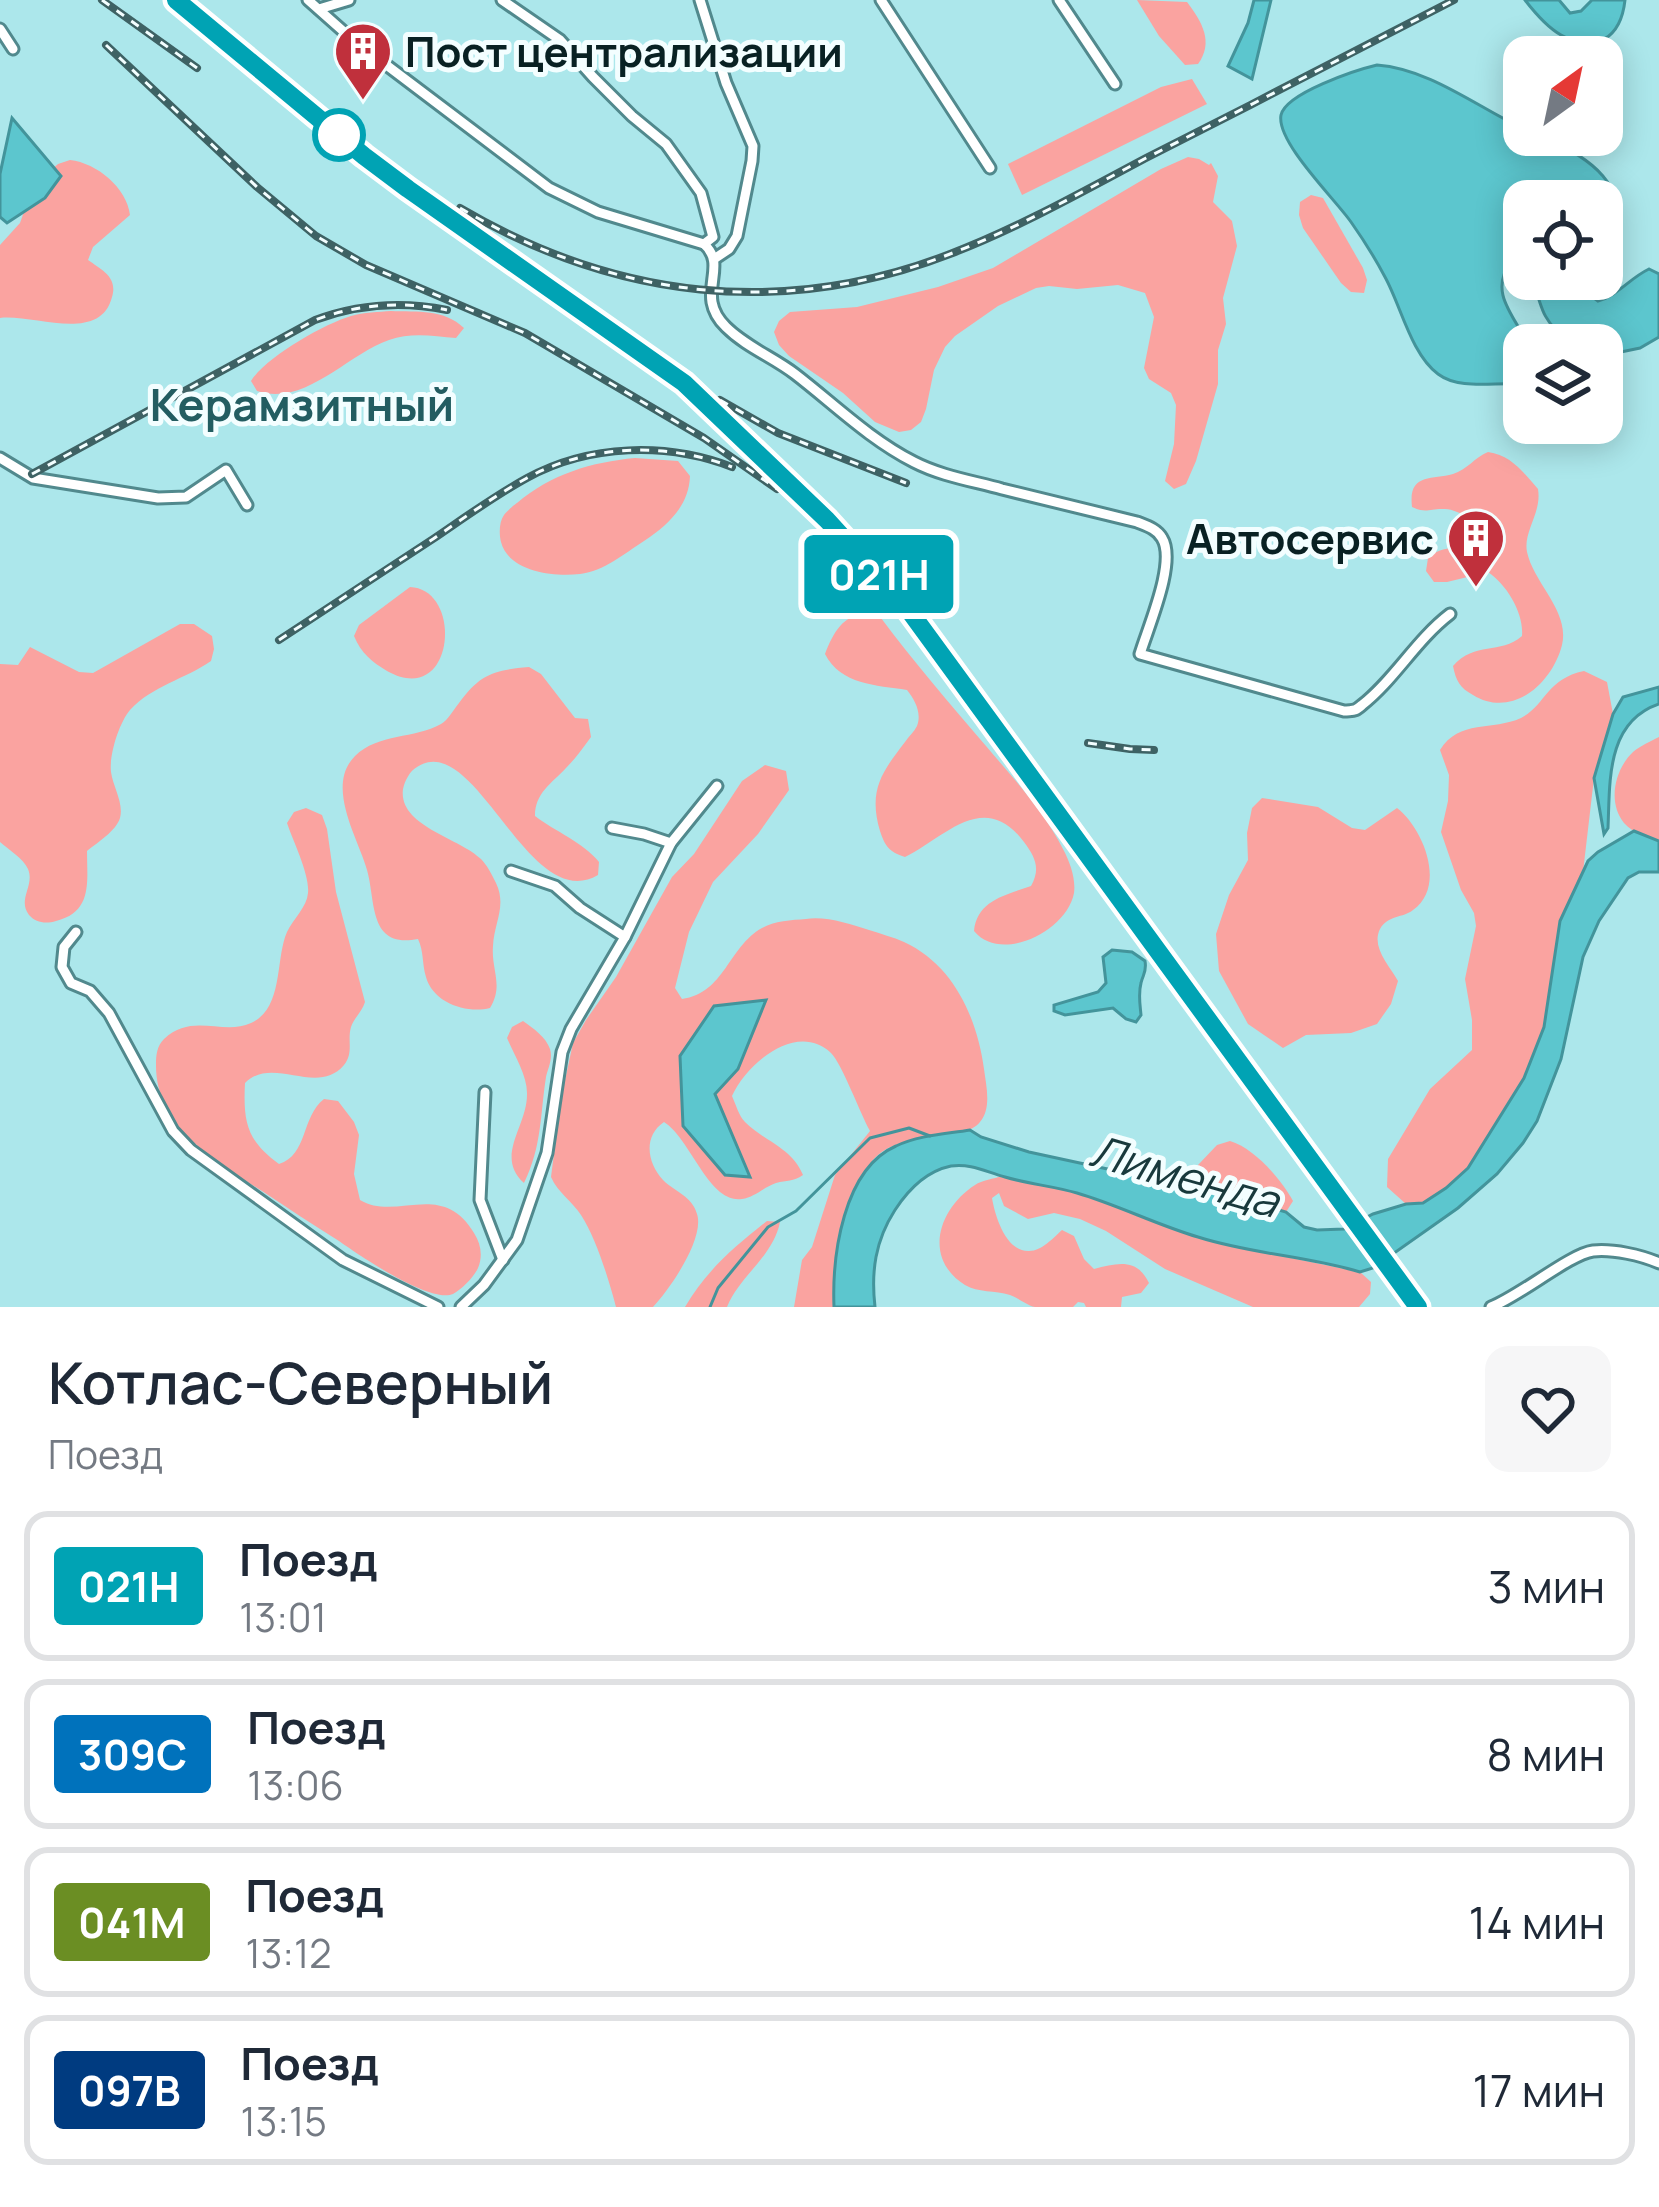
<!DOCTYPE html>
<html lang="ru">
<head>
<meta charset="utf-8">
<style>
	body { margin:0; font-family:Manrope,sans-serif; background:#f6f6f7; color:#1f2937; height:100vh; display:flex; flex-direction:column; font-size:45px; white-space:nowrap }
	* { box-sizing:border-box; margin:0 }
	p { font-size:39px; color:#747a83 }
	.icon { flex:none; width:66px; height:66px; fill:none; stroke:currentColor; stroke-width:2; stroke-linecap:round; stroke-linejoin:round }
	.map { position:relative; height:1307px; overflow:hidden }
	.details { display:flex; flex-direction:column; background:#fff; flex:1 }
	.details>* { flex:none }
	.badge { padding:0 24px; border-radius:9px; font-size:42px; line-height:78px }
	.needle { width:78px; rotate:33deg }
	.controls { position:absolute; left:1503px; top:36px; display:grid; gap:24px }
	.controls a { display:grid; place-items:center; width:120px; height:120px; border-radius:24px; background:#fff; box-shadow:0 6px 30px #0003; font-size:60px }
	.map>.badge { position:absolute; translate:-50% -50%; box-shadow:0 0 0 6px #fff }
	.round { display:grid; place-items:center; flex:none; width:126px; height:126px; border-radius:24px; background:#f6f6f7 }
	.overview { display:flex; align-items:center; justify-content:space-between; height:204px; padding:0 48px }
	h1 { font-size:57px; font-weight:600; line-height:90px }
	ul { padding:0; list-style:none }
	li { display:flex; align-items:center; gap:36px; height:150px; margin:0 24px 18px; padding:0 24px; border:6px solid #e0e1e3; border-radius:24px }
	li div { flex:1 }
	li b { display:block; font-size:45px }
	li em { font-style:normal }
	li .badge { min-width:132px; font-weight:700; text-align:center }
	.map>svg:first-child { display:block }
	.green { fill:#faa3a0 }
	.water { fill:#5cc6ce; stroke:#43949b; stroke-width:3 }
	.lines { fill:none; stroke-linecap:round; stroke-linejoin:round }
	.stream { stroke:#43949b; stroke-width:3 }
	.street-casing { stroke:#51898d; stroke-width:15 }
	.street { stroke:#fff; stroke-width:9 }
	.rail-casing { stroke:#3e6264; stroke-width:8 }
	.rail { stroke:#f3feff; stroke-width:3; stroke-dasharray:9; stroke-linecap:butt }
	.line-casing { stroke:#fff; stroke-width:27 }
	.line { stroke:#00a3b4; stroke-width:18 }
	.stop-dot { fill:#fff; stroke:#00a3b4; stroke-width:6 }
	.labels { text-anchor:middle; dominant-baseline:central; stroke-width:10; stroke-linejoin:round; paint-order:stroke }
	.poi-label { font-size:42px; font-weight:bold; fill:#092123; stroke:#f3feff; text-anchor:start }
	.neighbourhood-label { font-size:45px; font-weight:bold; fill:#235d61; stroke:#f3feff }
	.water-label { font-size:45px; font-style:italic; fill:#18393c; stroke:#f3feff }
</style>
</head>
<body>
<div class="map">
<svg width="1659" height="1307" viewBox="0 0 1659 1307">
	<rect width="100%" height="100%" fill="#ace7eb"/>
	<g class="green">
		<path d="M1137,0L1187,2C1202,22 1214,42 1198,64L1185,65L1159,36Z"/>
		<polygon points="1192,79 1207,104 1022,195 1008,164 1161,87"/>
		<polygon points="1188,157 1199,159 1209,165 1211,163 1218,176 1213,202 1232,221 1237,246 1223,298 1226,324 1218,350 1218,384 1196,461 1186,484 1174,489 1165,481 1174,444 1176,405 1171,393 1149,379 1144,368 1154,317 1145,293 1118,285 1077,289 1049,286 1036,288 998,306 955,336 945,347 934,370 926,409 921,422 911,430 899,432 875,422 843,393 789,356 779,345 774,332 779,321 790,312 857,307 938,287 993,268 1161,169"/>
		<path d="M70,160C97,163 127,188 130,215L93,247L88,260C102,270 118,277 112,297C100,344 34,314 0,318V245L20,223L33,186L58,164Z"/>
		<polygon points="1311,195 1323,198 1363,268 1367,280 1364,293 1351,292 1341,283 1303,228 1299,215 1300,202"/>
		<path d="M391,311C418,312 444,309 464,328L456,338C433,336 411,332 389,340C346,355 305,407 257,391L251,381C266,357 324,324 351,316C364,312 379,312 391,311Z"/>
		<path d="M1488,452C1511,455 1523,472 1538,489C1542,513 1523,531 1527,552C1534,584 1570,611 1562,645C1552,684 1512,719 1473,695C1460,688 1456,681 1453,666C1475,641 1500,655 1522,636C1524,613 1507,585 1488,572L1447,582H1434L1426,571L1428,558C1445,543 1462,550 1483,547L1482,534C1474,522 1461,510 1445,509C1430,508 1427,514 1412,507C1408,473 1431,480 1453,474C1467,470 1475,457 1488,452Z"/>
		<path d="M635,458L678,461L690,476C689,506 668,525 644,541C624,554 604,571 580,574C553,577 509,572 501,542C499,534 499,522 504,515C505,513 515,504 517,503C551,474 592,462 635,458Z"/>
		<path d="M410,587C464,589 455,709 387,671C372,662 361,653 354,636L359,625Z"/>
		<path d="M868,613L881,618C914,662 950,704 986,746C1013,778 1044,811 1063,849C1070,862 1076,879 1074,893C1067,931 1001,964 974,931C977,900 1006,895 1031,886C1041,868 1035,857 1024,842C984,788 944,838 905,857C889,852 885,846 880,831C868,790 882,772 905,742C909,736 914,732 917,726C922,713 915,700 907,690C876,685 841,685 825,654C833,633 843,614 868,613Z"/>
		<path d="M180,624H194L212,636L214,649L211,661C185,679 152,686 130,710C119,723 109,755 111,772C113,787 124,803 120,818C116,831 98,842 87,851C87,882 93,912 56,921C46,924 36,923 29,915C17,899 35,886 28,869C23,858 9,850 0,842V664L18,665L30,647L79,672L93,673Z"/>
		<path d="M529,667L541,674L575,718L588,719L591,737C583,748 575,759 566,768C551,784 535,793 535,816C556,832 583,842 599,862L598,875C528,916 476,729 417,767C410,771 405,780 403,789C398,826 460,838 481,859C487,865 492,875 496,883C507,906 494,923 493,946C491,970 504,985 490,1008C467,1014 433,1003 426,977C422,964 424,952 418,939C368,949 376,901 367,870C358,838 325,786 355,756C378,733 415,739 441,724C448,720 454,709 459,703C480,674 494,670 529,667Z"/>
		<path d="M1584,671L1607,682L1613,714L1594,778L1583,872L1560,921L1544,1027L1524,1078L1468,1168L1446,1188L1423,1203L1406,1204L1387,1187L1388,1159L1430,1089L1472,1050V1020L1465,979L1476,926L1474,913L1461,890L1441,832L1448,801L1449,775L1440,750C1459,719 1493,731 1521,718C1546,705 1546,679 1584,671Z"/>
		<path d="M1659,737V841C1647,837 1633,833 1624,823C1607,802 1615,769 1633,752C1640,746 1651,741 1659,737Z"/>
		<path d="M765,765L786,771L789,790L758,834L713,882L689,932L675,988L682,999C725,993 728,947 762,928C774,921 792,920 806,919C826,916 850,924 869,930C881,934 893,937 904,942C954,965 977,1018 984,1069C986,1085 992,1108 980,1122C963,1144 895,1128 871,1163C865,1172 863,1188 860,1199C851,1228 842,1257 833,1287L834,1307H794L802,1260L812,1247L835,1175L870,1131C860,1113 842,1064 831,1053C797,1021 747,1063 732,1096C736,1105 739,1116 745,1122C765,1142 791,1147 803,1175C793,1182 787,1180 776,1183C764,1187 755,1197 742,1199C709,1204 691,1139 664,1122C643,1136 647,1163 663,1180C675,1192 692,1196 697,1214C705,1238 670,1289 653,1307H616C609,1280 596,1238 581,1215C572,1201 558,1193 551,1177L561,1099L573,1043L586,1020L616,977L672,877L694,854L742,781Z"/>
		<path d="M1262,798L1318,807L1352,828L1365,830L1397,808C1423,828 1447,886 1413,910C1403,918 1388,915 1380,929C1371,947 1389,965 1398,981L1391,1004L1377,1024L1351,1033L1306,1035L1283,1048L1248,1024L1219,971L1216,934L1229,895L1248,860L1247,833L1252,808Z"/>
		<path d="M306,808L322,815L327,829L336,892L365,1002C362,1012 354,1018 351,1027C347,1041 354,1052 344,1065C317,1097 273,1055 245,1083C243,1122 247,1141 279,1164C308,1155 301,1117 324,1099L338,1101L354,1122L359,1135L354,1174L360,1200C396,1222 442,1179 474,1233C481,1244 483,1256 478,1268C474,1277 462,1289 453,1294C430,1304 359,1255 339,1241C313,1225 288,1208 262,1191C215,1161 155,1127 156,1064C156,1055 157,1046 164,1039C192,1012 223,1036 251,1023C284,1008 275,959 287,932C293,919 307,907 308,893C310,875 293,841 287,823L294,812Z"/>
		<path d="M523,1021C533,1028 546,1037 550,1049C553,1059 548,1068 546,1077C540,1116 542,1146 524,1183C494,1156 528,1126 527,1093C527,1075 514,1055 507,1038L512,1027Z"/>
		<path d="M1230,1141C1254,1148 1281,1179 1293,1201L1286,1212L1223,1194L1198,1179V1165L1217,1145Z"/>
		<path d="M1002,1176L1072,1191L1127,1209L1172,1229L1213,1242L1360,1272L1371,1282L1370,1294L1359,1307H1253L1165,1269L1106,1231L1080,1219L1054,1213L1028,1219L1004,1206L999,1193L992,1198C995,1216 1006,1252 1029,1251C1042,1251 1053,1238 1062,1230L1074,1236L1084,1259L1094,1269C1118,1263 1137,1258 1149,1283L1141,1293L1122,1297L1121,1307H1086L1084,1303L1078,1302L1073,1307C1061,1307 1047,1307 1035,1307C1026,1305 1019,1298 1010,1295C995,1290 978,1293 965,1285C922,1258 939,1208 975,1185C982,1180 994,1179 1002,1176Z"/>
		<path d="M767,1221L780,1222C773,1257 740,1275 727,1307H685C706,1271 734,1247 767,1221Z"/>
	</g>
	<g class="water">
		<polygon points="1254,0 1271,0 1252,79 1228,66 1248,23"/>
		<path d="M1525,0H1559L1570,13L1581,11L1592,0H1625C1621,37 1596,55 1561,35C1547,27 1535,13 1525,0Z"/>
		<path d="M1377,65C1430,69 1477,107 1524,129V135C1551,135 1612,168 1614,199C1614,211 1607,226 1602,237V201H1524V265L1511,262C1488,292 1514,316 1529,345H1524V380L1519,384C1494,382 1459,390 1438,374C1411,354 1401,306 1385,277C1375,258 1363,239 1351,222C1335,199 1276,142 1281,115C1286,93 1356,70 1377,65Z"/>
		<polygon points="12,118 61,176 45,198 7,223 0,217 0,174"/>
		<path d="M1649,269L1659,274V337L1640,348L1602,356V345H1571C1544,321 1542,313 1533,279H1588L1591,296L1598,301C1617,296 1630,278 1649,269Z"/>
		<path d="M1659,687V704C1606,722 1610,781 1608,828L1604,834L1594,778L1613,714L1623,697Z"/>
		<path d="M1634,831L1659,841V872H1639L1628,878L1599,921L1583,957L1561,1059L1537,1121L1523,1143L1497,1174L1458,1208L1373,1268L1360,1272C1307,1256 1251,1254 1198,1237C1157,1225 1118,1205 1077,1193C1053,1186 1028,1184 1005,1177C986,1172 971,1163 951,1166C927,1171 908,1190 895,1210C875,1241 871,1272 875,1307H834C832,1256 843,1169 896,1146C919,1135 946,1134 970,1130L981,1137L1029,1152L1223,1194L1286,1212L1304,1227L1317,1230L1344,1229L1373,1214L1406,1204L1423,1203L1446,1188L1468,1168L1524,1078L1544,1027L1560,921L1588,861L1598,852Z"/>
		<path d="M1112,950L1132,952L1145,961C1147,972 1143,974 1141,983C1138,994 1140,1004 1141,1015L1136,1022L1126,1019L1113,1008L1065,1015L1054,1011V1005L1098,992L1106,983L1103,957Z"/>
		<polygon points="766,1000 738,1069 715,1094 750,1177 725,1175 683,1126 680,1056 714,1006"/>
	</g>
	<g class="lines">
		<polyline class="stream" points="710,1307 718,1288 768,1227 796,1211 870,1138 909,1128 930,1136"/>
		<defs>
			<g id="street">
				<path d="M308,0L352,39L549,188L598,212L704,244C730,267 693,295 726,327C746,347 773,357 795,374C834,404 869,439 914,462C941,476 973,481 1002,489C1047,500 1092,511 1137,522C1147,526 1157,529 1162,538C1177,562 1148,627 1140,654L1344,711C1354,710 1354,712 1362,705C1395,679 1416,640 1450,614"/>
				<polyline points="502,0 560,40 593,77 632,116 666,144 701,193 713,237 704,244"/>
				<polyline points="700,0 726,83 753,146 752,161 737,236 729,249 714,259"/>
				<polyline points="881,0 990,168"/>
				<polyline points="1059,0 1115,84"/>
				<polyline points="319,9 349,0"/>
				<polyline points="0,29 13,49"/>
				<polyline points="0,458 33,478 158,498 186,497 226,470 247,505"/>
				<polyline points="612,828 644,834 671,843"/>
				<polyline points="511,871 555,886 580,908 625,937"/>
				<polyline points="76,932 64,947 62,967 71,983 90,991 109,1013 173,1131 191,1150 343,1260 438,1307"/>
				<polyline points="485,1092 480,1200 503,1260"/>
				<polyline points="461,1307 484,1285 517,1240 547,1153 562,1052 571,1029 625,937 671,843 717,786"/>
				<path d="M1491,1307C1520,1296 1570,1254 1593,1251C1613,1249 1641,1255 1659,1263"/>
			</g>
		</defs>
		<use href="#street" class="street-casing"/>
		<use href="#street" class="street"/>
		<defs>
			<g id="rail">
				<polyline points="102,0 197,68"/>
				<polyline points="176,0 385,172 684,383 827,520 908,609 1418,1307"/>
				<polyline points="106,45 257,187 316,236 366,265 525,333 704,438 777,489"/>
				<path d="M460,208C615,299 782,319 950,254C1018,228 1082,192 1146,158C1249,106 1352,53 1454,0"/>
				<polyline points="720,400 778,433 906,483"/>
				<path d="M32,474L315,320C358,304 402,301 447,310"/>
				<path d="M279,640C331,606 382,572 433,539C464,518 494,496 527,478C589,444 667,442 732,467"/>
				<polyline points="1088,743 1130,749 1154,750"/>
			</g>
		</defs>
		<use href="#rail" class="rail-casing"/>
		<use href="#rail" class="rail"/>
	</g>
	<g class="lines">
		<defs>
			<polyline id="line" points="176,0 364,156 408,189 684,383 827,520 908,609 1418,1307"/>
		</defs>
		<use href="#line" class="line-casing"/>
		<use href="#line" class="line"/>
	</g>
	<defs>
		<symbol id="building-pin" viewBox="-11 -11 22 30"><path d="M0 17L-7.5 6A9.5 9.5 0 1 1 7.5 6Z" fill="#c0303c" stroke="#f3feff"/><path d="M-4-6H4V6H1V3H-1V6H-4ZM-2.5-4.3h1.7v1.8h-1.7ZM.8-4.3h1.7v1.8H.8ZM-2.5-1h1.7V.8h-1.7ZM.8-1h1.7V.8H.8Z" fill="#fff"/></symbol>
	</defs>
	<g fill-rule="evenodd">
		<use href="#building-pin" x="330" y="18" width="66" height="90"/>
		<use href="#building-pin" x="1443" y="505" width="66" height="90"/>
	</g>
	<circle class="stop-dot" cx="339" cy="135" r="24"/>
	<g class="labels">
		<g class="poi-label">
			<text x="405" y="51">Пост централизации</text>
			<text x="1434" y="538" text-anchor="end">Автосервис</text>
		</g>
		<g class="neighbourhood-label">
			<text x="302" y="404">Керамзитный</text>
		</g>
		<g class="water-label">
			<text transform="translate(1185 1175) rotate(16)">Лименда</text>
		</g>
	</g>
</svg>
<div class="controls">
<a><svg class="needle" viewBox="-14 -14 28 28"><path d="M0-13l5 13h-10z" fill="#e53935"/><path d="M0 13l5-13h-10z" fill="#747a83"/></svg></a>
<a><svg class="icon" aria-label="locate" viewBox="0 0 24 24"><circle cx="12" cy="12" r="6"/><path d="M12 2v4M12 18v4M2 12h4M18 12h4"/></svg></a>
<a><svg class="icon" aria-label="layers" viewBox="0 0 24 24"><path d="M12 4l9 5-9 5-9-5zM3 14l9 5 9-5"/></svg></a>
</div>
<b class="badge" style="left:879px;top:574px;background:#00a3b4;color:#fff">021Н</b>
</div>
<section class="details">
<div class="overview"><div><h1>Котлас-Северный</h1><p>Поезд</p></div><a class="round"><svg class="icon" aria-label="heart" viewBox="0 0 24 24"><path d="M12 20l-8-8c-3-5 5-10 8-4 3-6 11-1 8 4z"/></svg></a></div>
<ul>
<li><span class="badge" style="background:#00a3b4;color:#fff">021Н</span><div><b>Поезд</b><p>13:01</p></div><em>3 мин</em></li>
<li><span class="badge" style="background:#0072bc;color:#fff">309С</span><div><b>Поезд</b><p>13:06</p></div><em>8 мин</em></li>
<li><span class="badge" style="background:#6b8e23;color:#fff">041М</span><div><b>Поезд</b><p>13:12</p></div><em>14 мин</em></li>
<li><span class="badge" style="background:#003b80;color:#fff">097В</span><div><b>Поезд</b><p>13:15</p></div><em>17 мин</em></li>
</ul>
</section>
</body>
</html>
